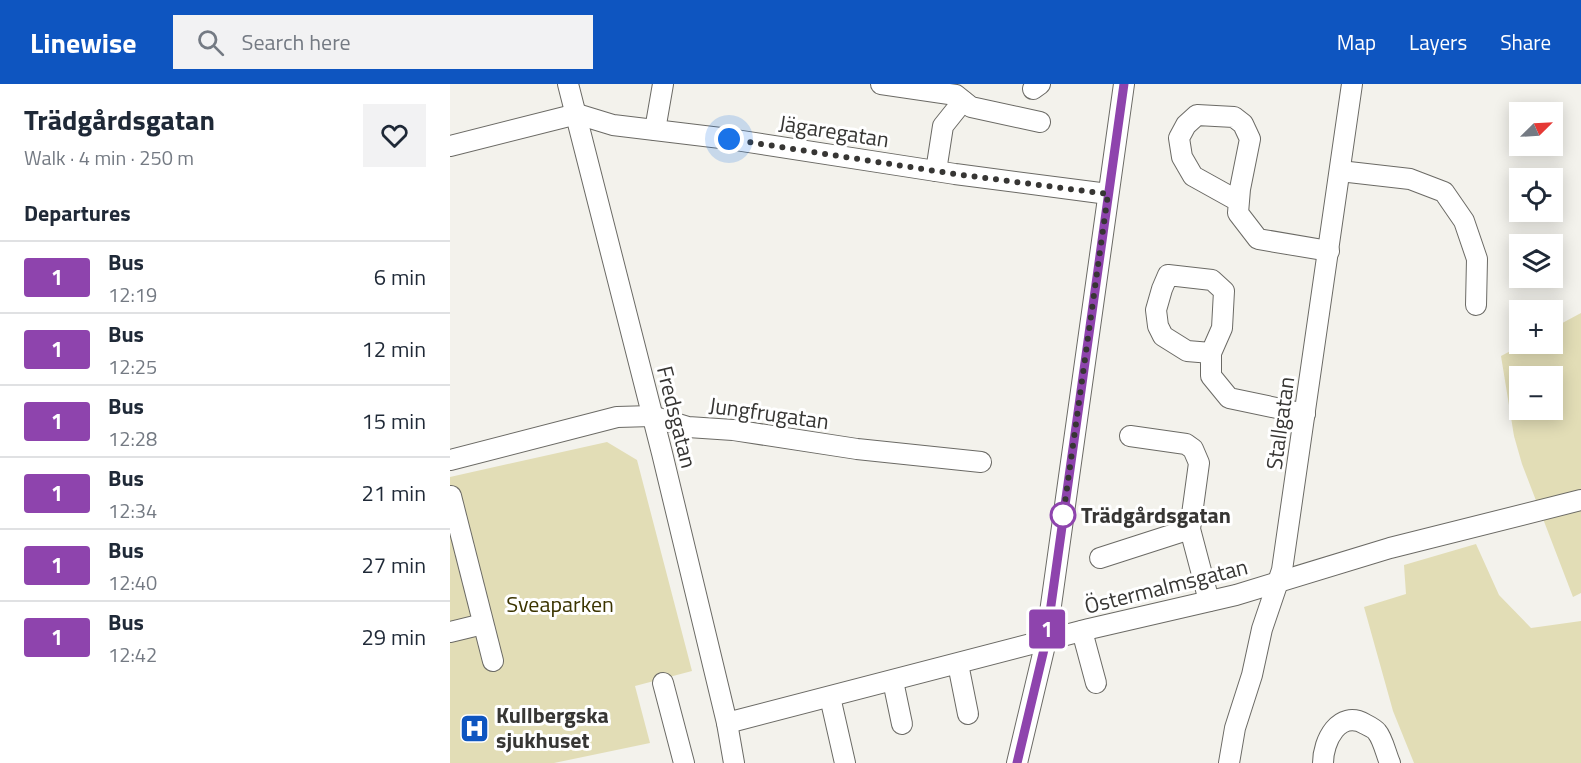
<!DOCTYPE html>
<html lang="en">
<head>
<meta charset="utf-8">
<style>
	body { margin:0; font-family:"Titillium Web",sans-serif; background:#f2f2f3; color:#1f2937; height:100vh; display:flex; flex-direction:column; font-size:22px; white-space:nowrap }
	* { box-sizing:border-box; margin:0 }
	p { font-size:20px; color:#747a83 }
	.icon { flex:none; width:33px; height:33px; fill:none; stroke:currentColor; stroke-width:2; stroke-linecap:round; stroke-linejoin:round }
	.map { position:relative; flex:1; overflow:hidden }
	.details { display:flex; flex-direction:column; background:#fff; width:450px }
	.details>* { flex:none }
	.badge { padding:0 12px; border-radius:4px; font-size:21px; line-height:39px }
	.needle { width:39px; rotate:66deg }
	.buttons { position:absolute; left:1059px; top:18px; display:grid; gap:12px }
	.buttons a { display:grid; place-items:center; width:54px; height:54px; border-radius:0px; background:#fff; box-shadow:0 3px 15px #0003; font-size:30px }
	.you { position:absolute; width:30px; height:30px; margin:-15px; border:4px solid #fff; border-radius:50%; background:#1a73e8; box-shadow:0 0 0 9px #1a73e833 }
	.map>.badge { position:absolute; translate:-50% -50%; box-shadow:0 0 0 3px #fff }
	h2 { padding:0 24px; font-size:22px; line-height:54px }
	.round { display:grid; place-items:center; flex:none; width:63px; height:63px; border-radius:0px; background:#f2f2f3 }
	.summary { display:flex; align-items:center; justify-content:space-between; height:102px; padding:0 24px }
	h1 { font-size:28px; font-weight:700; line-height:45px }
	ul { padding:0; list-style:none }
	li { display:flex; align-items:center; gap:18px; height:72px; padding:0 24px; border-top:2px solid #e0e1e3 }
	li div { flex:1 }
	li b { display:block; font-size:22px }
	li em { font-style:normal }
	li .badge { min-width:66px; font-weight:700; text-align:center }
	header { display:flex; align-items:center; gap:36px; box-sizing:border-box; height:84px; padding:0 30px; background:#0e55c0; color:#fff }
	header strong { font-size:28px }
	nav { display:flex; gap:33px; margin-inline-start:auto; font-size:21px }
	.search { width:420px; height:54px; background:#f2f2f3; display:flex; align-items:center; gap:15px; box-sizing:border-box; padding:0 21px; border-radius:0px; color:#747a83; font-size:22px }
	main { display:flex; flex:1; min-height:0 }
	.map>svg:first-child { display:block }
	.green { fill:#e2ddb6; fill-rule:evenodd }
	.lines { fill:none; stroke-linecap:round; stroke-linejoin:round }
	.minor-casing { stroke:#6b6a65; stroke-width:22 }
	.minor { stroke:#fff; stroke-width:20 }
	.line-casing { stroke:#fff; stroke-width:14 }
	.line { stroke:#8e44ad; stroke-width:9 }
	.walk { stroke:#373634; stroke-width:6; stroke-dasharray:0 10.8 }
	.stop-dot { fill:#fff; stroke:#8e44ad; stroke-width:3 }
	.labels { text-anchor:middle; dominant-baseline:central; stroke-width:6; stroke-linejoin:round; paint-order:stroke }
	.street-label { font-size:22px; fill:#373634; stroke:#fff }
	.stop-label { font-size:22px; font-weight:bold; fill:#373634; stroke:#fff; text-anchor:start }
	.park-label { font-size:22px; fill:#3b3400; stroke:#fff }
	.poi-label { font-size:22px; font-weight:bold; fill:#373634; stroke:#fff; text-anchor:start }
</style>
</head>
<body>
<header>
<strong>Linewise</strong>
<div class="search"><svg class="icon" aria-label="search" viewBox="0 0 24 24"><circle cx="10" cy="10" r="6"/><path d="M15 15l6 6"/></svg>Search here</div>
<nav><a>Map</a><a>Layers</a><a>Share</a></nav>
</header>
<main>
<section class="details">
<div class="summary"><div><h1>Trädgårdsgatan</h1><p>Walk · 4 min · 250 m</p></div><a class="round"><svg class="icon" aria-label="heart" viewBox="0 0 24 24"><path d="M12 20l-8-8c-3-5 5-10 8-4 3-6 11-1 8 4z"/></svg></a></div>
<h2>Departures</h2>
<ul>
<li><span class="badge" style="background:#8e44ad;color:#fff">1</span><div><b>Bus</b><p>12:19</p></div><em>6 min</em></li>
<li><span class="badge" style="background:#8e44ad;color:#fff">1</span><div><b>Bus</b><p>12:25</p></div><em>12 min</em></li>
<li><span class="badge" style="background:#8e44ad;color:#fff">1</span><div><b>Bus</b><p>12:28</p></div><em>15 min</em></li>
<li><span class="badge" style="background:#8e44ad;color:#fff">1</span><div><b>Bus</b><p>12:34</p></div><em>21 min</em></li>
<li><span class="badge" style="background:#8e44ad;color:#fff">1</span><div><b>Bus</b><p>12:40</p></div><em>27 min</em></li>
<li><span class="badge" style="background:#8e44ad;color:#fff">1</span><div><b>Bus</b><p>12:42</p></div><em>29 min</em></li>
</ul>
</section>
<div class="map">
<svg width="1131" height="679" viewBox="0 0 1131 679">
	<rect width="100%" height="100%" fill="#f3f2ec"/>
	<g class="green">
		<path d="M1131,229V509L1123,513L1072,380L1064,352L1051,272L1074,260H1102L1103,244ZM1070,292H1102V326H1070Z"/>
		<polygon points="157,358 187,376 242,587 185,602 200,659 104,679 0,679 0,393"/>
		<polygon points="1026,460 1049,511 1081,544 1131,537 1131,679 964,679 943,627 914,523 956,510 954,481"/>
	</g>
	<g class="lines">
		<defs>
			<g id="minor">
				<polyline points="118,0 212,369 277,639 284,679"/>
				<polyline points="431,0 506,11 521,23 590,38"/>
				<polyline points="583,5 590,0"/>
				<polyline points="205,46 213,0"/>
				<polyline points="0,62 127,30 163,41 279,55 505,90 658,110"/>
				<polyline points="486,87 493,42 513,17"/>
				<polyline points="890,87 960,95 994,108 1014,137 1027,175 1026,221"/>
				<polyline points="788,117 743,92 732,73 729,54 736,41 747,31 784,33 793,40 800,55 790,105 788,129 808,155 879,167"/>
				<polyline points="761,269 737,267 713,252 708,242 706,226 712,205 718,191 762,196 774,207 772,244 761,269 761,292 779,314 855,330"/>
				<polyline points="680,352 736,360 743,365 749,379 740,445 759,517"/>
				<polyline points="0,376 167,333 202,332 238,343 283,346 407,365 531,378"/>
				<polyline points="1,412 43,577"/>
				<polyline points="650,474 740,445"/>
				<polyline points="632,547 646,599"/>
				<polyline points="0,548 33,540"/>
				<polyline points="508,580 518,630"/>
				<polyline points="443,597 452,640"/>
				<polyline points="213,599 234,679"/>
				<polyline points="380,613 395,679"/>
				<polyline points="277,639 639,545 786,511 940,464 1131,416"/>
				<polyline points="567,679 596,557 674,0"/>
				<polyline points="779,679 785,644 802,591 812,545 832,486 902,0"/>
				<path d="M873,679C873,657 889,625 915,640C919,642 925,645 927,648C933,655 936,670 940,679"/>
			</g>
		</defs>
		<use href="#minor" class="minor-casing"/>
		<use href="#minor" class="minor"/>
	</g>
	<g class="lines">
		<defs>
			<polyline id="line" points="567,679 596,557 674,0"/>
		</defs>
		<use href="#line" class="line-casing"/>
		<use href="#line" class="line"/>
		<polyline class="walk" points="279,55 505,90 658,110 612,440 613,431"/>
	</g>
	<defs>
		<symbol id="hospital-square" viewBox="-11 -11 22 22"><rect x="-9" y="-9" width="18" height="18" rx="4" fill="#0e55c0" stroke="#fff"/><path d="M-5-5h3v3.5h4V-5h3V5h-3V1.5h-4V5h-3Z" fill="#fff"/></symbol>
	</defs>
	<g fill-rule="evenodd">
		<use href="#hospital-square" x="8" y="628" width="33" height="33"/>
	</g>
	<circle class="stop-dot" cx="613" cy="431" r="12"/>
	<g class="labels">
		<g class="street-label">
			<text transform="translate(384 47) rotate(9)">Jägaregatan</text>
			<text transform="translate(319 329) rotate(8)">Jungfrugatan</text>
			<text transform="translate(227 333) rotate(76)">Fredsgatan</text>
			<text transform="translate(830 339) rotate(-82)">Stallgatan</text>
			<text transform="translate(716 502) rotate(-14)">Östermalmsgatan</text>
		</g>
		<g class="stop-label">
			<text x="631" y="431">Trädgårdsgatan</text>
		</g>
		<g class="park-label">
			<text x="110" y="520">Sveaparken</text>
		</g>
		<g class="poi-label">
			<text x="46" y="631">Kullbergska<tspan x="46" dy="25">sjukhuset</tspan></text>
		</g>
	</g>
</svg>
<div class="buttons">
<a><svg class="needle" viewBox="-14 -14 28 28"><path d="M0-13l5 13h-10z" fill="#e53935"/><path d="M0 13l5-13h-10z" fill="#747a83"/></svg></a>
<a><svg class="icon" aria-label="locate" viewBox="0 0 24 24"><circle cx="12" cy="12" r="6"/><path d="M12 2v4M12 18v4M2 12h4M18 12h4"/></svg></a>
<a><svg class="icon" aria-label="layers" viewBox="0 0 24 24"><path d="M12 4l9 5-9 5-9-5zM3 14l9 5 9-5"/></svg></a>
<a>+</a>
<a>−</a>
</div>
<div class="you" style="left:279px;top:55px"></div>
<b class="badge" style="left:597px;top:545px;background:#8e44ad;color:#fff">1</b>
</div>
</main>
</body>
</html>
